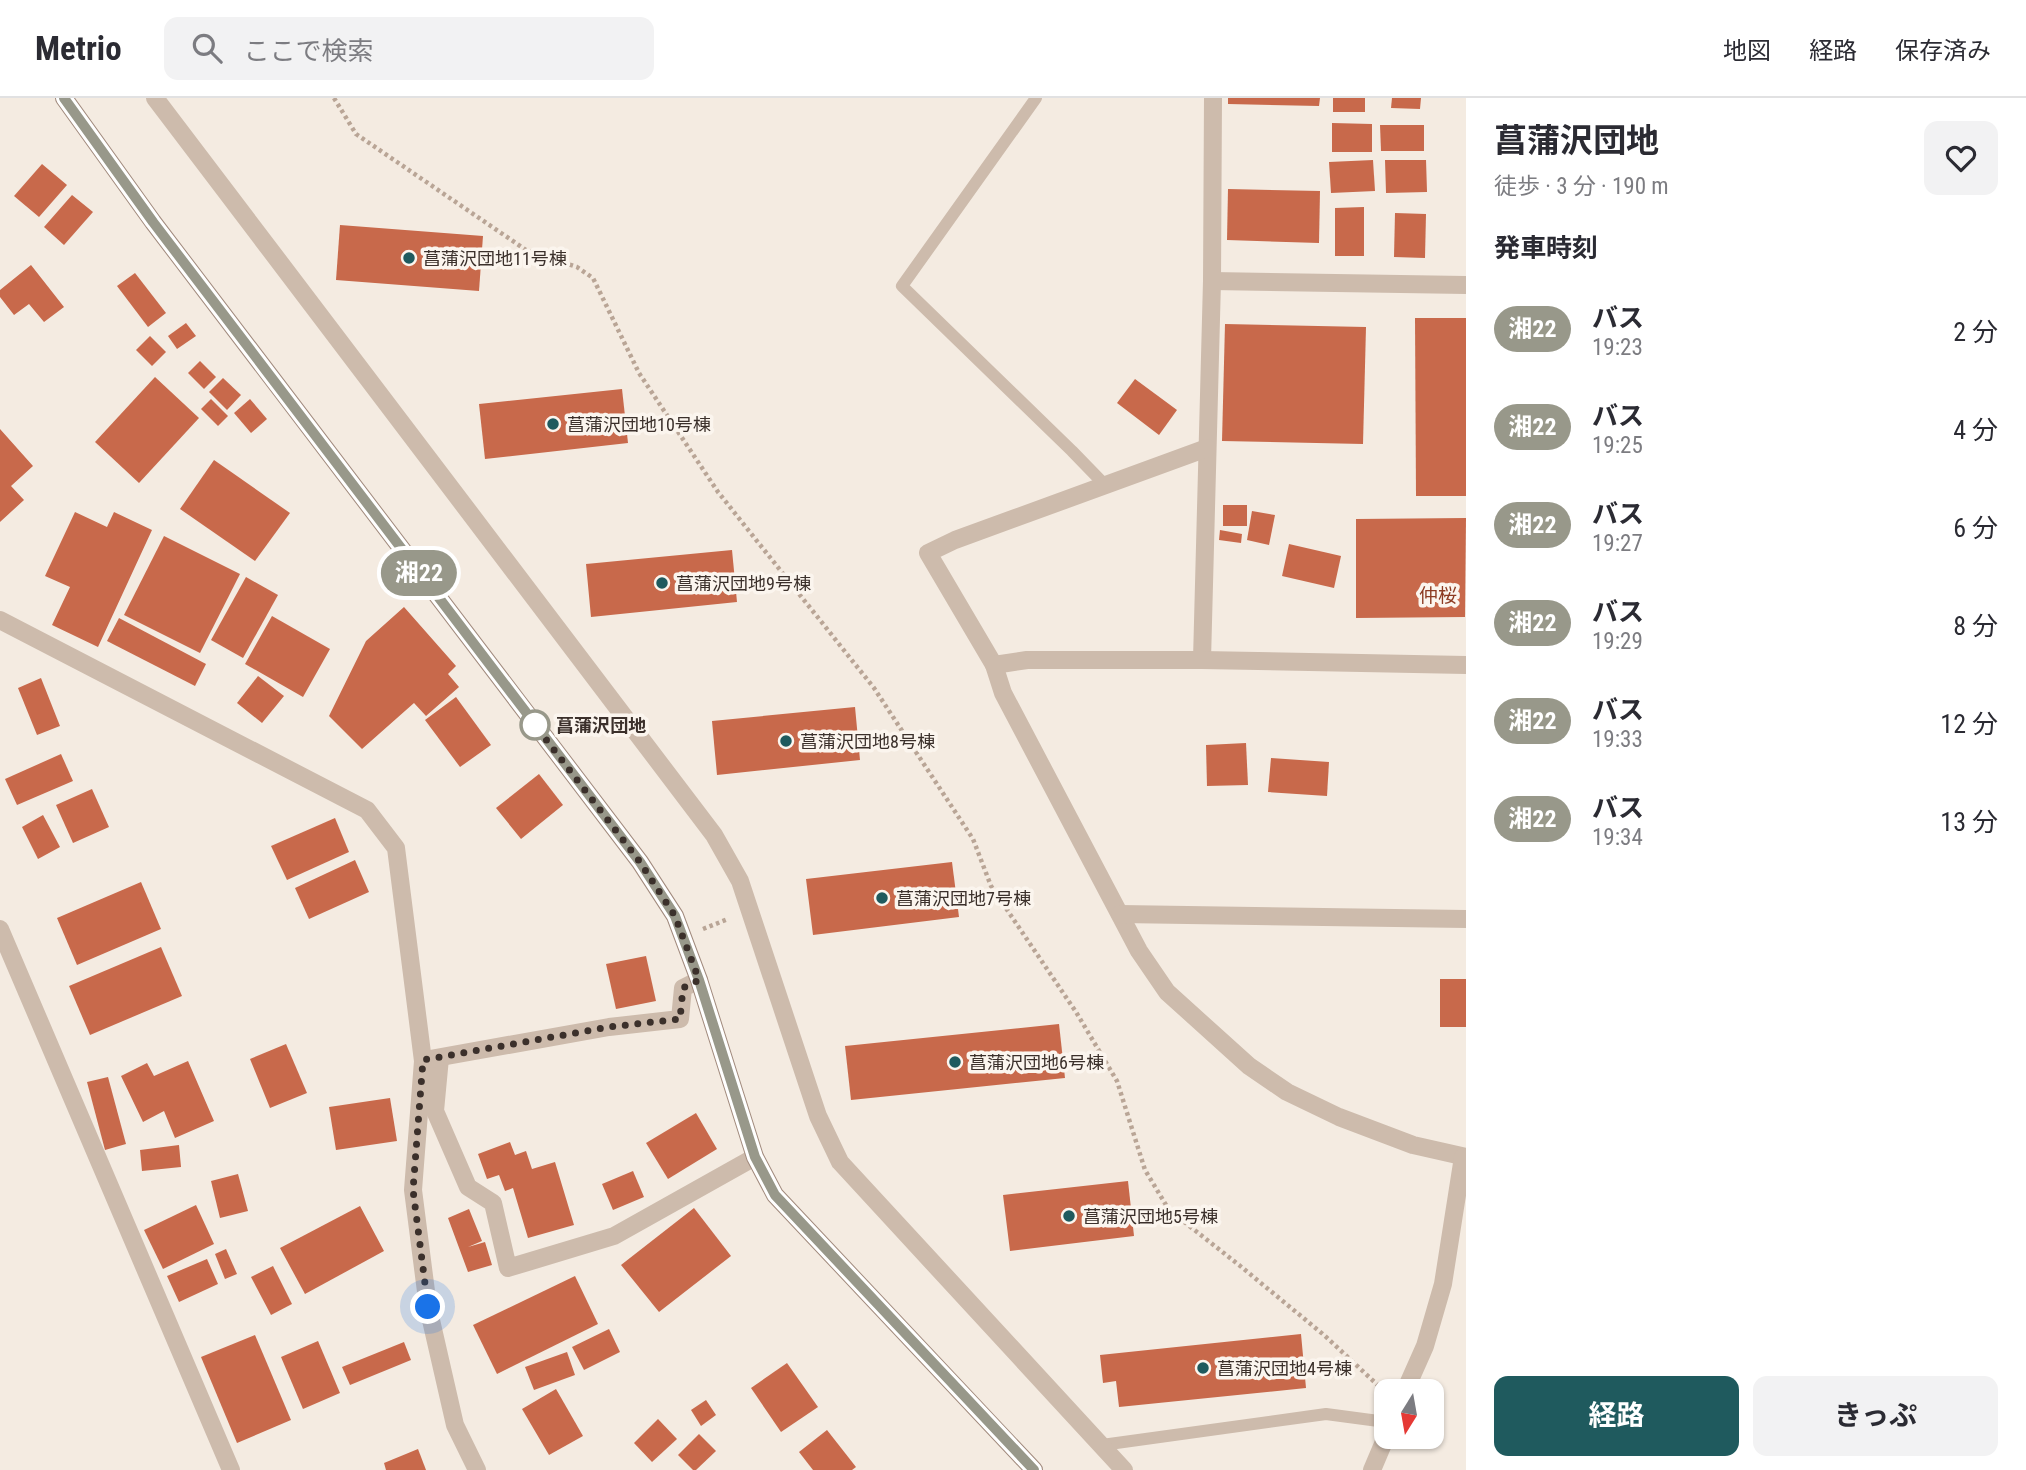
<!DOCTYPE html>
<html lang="ja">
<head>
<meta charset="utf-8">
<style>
	body { margin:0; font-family:"Roboto Condensed","Noto Sans JP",sans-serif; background:#f2f2f3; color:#2b2b33; height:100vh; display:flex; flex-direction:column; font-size:26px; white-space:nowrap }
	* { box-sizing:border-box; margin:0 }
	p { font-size:23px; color:#7c7c81 }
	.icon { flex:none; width:38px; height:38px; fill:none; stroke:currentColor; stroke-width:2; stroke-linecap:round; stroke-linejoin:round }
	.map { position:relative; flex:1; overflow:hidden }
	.panel { display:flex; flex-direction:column; background:#fff; width:560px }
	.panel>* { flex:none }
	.badge { padding:0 14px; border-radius:23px; font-size:24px; line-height:46px }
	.needle { width:46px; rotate:191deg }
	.controls { position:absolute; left:1374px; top:1281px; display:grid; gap:14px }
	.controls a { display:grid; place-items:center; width:70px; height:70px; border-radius:14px; background:#fff; box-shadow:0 2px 5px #0004; font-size:35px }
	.you { position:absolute; width:35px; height:35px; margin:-18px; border:5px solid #fff; border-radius:50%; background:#1a73e8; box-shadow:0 0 0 10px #1a73e833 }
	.map>.badge { position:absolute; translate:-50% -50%; box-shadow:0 0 0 4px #fff }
	h2 { padding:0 28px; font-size:26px; line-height:63px }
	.round { display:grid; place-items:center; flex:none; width:74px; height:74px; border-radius:14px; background:#f2f2f3 }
	.head { display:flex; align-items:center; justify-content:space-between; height:119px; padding:0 28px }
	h1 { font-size:33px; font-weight:700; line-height:52px }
	.action { display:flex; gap:14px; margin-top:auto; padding:14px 28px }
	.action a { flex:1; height:80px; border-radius:14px; background:#1f5a5e; color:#fff; font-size:28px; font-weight:700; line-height:80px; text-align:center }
	.action a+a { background:#f2f2f3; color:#2b2b33 }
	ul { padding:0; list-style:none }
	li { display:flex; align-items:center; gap:21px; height:98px; padding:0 28px }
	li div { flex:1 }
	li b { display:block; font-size:26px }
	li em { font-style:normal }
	li .badge { min-width:77px; font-weight:700; text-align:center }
	header { display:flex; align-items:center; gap:42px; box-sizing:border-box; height:98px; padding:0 35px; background:#fff; border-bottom:2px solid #e1e1e2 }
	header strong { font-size:33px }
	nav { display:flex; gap:38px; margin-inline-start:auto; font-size:24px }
	.search { width:490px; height:63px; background:#f2f2f3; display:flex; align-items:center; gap:18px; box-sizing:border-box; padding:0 24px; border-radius:14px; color:#7c7c81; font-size:26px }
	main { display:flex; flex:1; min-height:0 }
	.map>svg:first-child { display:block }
	.building { fill:#c8694b }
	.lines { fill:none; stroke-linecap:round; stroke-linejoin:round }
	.path { stroke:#b9a596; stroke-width:4.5; stroke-dasharray:3.5 3.5; stroke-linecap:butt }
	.lane { stroke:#cdbbac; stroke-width:12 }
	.street { stroke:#cdbbac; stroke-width:18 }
	.secondary { stroke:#a18a7d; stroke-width:18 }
	.line-casing { stroke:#fff; stroke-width:16 }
	.line { stroke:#98988a; stroke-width:10 }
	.walk { stroke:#3b302b; stroke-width:7; stroke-dasharray:0 12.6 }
	.poi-dot { fill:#1f5a5e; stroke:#fbf5ee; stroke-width:2.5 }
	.stop-dot { fill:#fff; stroke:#98988a; stroke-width:3.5 }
	.labels { text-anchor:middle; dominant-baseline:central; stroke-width:7; stroke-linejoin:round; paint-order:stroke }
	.poi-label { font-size:18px; fill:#3b302b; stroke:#fbf5ee; text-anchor:start }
	.stop-label { font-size:18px; font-weight:bold; fill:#3b302b; stroke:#fbf5ee; text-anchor:start }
	.neighbourhood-label { font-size:19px; fill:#8c3b22; stroke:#fbf5ee }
</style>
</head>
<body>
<header>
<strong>Metrio</strong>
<div class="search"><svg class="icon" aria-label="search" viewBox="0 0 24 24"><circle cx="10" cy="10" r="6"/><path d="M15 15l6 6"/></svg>ここで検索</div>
<nav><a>地図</a><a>経路</a><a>保存済み</a></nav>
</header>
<main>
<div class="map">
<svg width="1466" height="1372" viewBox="0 0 1466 1372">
	<rect width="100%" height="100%" fill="#f4ebe1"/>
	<g class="building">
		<polygon points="1228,0 1320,0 1319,8 1228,6"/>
		<rect x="1333" y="0" width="32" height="14"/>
		<polygon points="1392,0 1421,0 1420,11 1391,10"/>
		<polygon points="1332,25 1372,26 1372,54 1332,54"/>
		<polygon points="1380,27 1424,27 1424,53 1381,53"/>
		<polygon points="1373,62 1375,93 1331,95 1329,64"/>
		<polygon points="1385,62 1426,62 1427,94 1386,95"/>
		<polygon points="42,66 67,87 39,119 14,98"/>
		<polygon points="1228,91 1320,93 1319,145 1227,142"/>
		<polygon points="72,97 93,114 64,147 44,129"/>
		<polygon points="1364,109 1364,158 1335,158 1335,110"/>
		<polygon points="1395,115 1426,116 1425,160 1394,159"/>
		<polygon points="340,127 483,138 479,193 336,182"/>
		<polygon points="31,167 64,209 44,224 29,206 14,217 0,199 0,192"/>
		<polygon points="135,175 166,215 148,229 117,188"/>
		<polygon points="1415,220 1466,220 1466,398 1416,398"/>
		<polygon points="186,225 196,238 177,251 168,238"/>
		<polygon points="1225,226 1366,229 1363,346 1222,343"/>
		<polygon points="150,238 166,254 152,268 136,252"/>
		<polygon points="200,263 216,279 204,291 188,275"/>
		<polygon points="155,279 199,320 139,385 95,344"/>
		<polygon points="223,280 241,297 227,312 209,294"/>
		<polygon points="1135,281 1177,312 1159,337 1117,305"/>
		<polygon points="622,291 628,345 485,361 479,306"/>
		<polygon points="211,301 228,318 218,328 201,311"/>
		<polygon points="250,301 267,321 251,335 234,315"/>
		<polygon points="0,331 33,368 11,388 24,402 0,424"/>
		<polygon points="214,362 290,415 255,463 180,411"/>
		<rect x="1223" y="407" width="24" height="21"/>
		<polygon points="1252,413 1275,417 1269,447 1247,442"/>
		<polygon points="75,414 107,429 114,414 152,432 98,549 52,527 70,489 45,478"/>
		<polygon points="1466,420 1465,519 1356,520 1356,421"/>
		<polygon points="1220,432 1242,436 1241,445 1219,442"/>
		<polygon points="164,438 240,476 200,555 124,517"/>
		<polygon points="1289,446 1341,458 1334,490 1282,478"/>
		<polygon points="732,452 737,504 591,519 586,466"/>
		<polygon points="246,479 278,497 243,560 211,542"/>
		<polygon points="404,509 456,568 448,576 459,589 426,618 414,605 362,651 329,618 366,543"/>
		<polygon points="272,518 330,551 303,599 245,566"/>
		<polygon points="119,520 206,566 195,588 107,543"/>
		<polygon points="258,578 284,598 262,625 237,605"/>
		<polygon points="41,580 60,628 37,637 18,590"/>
		<polygon points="456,599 491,647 460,669 425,622"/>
		<polygon points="855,609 860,662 717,677 712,623"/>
		<polygon points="1246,645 1248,687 1207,688 1206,647"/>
		<polygon points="61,656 73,683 17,707 5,681"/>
		<polygon points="1271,660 1329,664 1327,698 1268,694"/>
		<polygon points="539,676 563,707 521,741 496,710"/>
		<polygon points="92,691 109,729 73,745 56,707"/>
		<polygon points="43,717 60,749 38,761 22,729"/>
		<polygon points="335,720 349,754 287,782 271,748"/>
		<polygon points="355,762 369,794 309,821 295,790"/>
		<polygon points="952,764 959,819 813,837 806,781"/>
		<polygon points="141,784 161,831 77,867 57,820"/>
		<polygon points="161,849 182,898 90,937 69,888"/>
		<polygon points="646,858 656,903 616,911 606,866"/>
		<rect x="1440" y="881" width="26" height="48"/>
		<polygon points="1059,926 1065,980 851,1002 845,948"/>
		<polygon points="286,946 307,995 270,1010 250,961"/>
		<polygon points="188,963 214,1023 175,1040 164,1013 143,1024 121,978 147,965 154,978"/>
		<polygon points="108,979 126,1046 105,1052 87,984"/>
		<polygon points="390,1000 397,1043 336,1052 329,1009"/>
		<polygon points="696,1015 717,1051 668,1081 646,1045"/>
		<polygon points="510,1044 515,1057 526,1053 532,1071 555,1064 574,1127 528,1140 513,1090 505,1093 499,1077 487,1081 478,1056"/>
		<polygon points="179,1047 181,1069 142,1073 140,1052"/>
		<polygon points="633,1073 644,1099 613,1112 602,1086"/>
		<polygon points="238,1076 248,1113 220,1120 211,1083"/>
		<polygon points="1128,1083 1134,1138 1010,1153 1003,1097"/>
		<polygon points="196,1107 214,1146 163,1171 144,1132"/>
		<polygon points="360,1108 384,1153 305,1196 280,1150"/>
		<polygon points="694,1110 731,1158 659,1214 621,1167"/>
		<polygon points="469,1111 482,1143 468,1149 485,1144 492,1167 468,1174 448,1120"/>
		<polygon points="226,1151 237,1176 225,1181 215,1156"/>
		<polygon points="207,1161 218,1186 179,1204 167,1178"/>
		<polygon points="273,1168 292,1206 271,1217 251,1179"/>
		<polygon points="575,1178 598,1226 497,1276 473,1227"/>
		<polygon points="609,1231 620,1254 584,1272 572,1249"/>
		<polygon points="1301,1236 1306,1290 1119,1309 1116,1283 1103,1285 1100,1257"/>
		<polygon points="255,1237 291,1322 237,1345 201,1259"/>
		<polygon points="318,1243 340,1295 303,1311 281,1259"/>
		<polygon points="404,1244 411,1262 350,1287 342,1269"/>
		<polygon points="567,1254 575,1277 534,1292 525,1269"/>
		<polygon points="787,1265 818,1309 781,1334 751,1290"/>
		<polygon points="556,1291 583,1338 549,1357 522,1311"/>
		<polygon points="706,1302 716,1317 701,1328 691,1312"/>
		<polygon points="658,1321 677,1341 652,1364 634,1345"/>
		<polygon points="827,1332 856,1369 852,1372 813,1372 799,1354"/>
		<polygon points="699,1336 716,1353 696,1372 693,1372 678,1357"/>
		<polygon points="418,1351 426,1372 386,1372 384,1365"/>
	</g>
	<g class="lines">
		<g class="path">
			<polyline points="334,0 356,36 526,152 577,169 593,180 639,275 718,394 874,590 973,741 991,788 1076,914 1117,983 1145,1072 1169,1112 1239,1167 1324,1237 1383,1292"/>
			<polyline points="703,831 728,821"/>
		</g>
		<g class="lane">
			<polyline points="1036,0 902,188 1072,353 1104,386"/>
			<polyline points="1102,1347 1326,1316 1386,1324"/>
		</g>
		<g class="street">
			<polyline points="155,0 714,737 740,783 818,1018 840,1064 1124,1372"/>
			<polyline points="1212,183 1466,187"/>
			<polyline points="0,522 367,712 396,750 423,963 413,1092 428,1209 455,1327 477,1372"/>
			<polyline points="1202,562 1212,183 1213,0"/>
			<polyline points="994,567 928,455 955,442 1207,350"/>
			<polyline points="1466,567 1202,562 1027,562 994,567 1003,595 1139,853 1167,894 1249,968 1287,994 1339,1019 1413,1047 1466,1059"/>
			<polyline points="1120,816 1466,821"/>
			<polyline points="0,831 231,1372"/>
			<polyline points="440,960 435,1013 468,1089 493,1105 508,1170 614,1138 755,1059"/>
			<polyline points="430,961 609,929 680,921 683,890 699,882"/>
			<polyline points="1405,1293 1425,1248 1443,1186 1463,1059"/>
			<polyline points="1372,1372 1386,1339"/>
		</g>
		<polyline class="secondary" points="64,0 153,124 640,764 675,818 699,882 755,1059 775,1097 1034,1372"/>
	</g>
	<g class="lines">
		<defs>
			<polyline id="line" points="64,0 153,124 640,764 675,818 699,882 755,1059 775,1097 1034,1372"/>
		</defs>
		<use href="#line" class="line-casing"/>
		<use href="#line" class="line"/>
		<polyline class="walk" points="428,1209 413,1092 423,962 609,929 680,921 683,890 699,882 675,818 640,764 535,627"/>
	</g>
	<g class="poi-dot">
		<circle cx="409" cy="160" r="7"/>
		<circle cx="553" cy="326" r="7"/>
		<circle cx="662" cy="485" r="7"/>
		<circle cx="786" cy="643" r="7"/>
		<circle cx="882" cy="800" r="7"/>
		<circle cx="955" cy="964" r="7"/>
		<circle cx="1069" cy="1118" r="7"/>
		<circle cx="1203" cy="1270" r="7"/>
	</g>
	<circle class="stop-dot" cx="535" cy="627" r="14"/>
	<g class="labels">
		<g class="poi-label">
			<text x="423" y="160">菖蒲沢団地11号棟</text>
			<text x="567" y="326">菖蒲沢団地10号棟</text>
			<text x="676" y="485">菖蒲沢団地9号棟</text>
			<text x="800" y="643">菖蒲沢団地8号棟</text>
			<text x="896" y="800">菖蒲沢団地7号棟</text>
			<text x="969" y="964">菖蒲沢団地6号棟</text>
			<text x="1083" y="1118">菖蒲沢団地5号棟</text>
			<text x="1217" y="1270">菖蒲沢団地4号棟</text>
		</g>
		<g class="stop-label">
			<text x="556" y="627">菖蒲沢団地</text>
		</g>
		<g class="neighbourhood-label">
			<text x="1438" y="497">仲桜</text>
		</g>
	</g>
</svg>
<div class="controls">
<a><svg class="needle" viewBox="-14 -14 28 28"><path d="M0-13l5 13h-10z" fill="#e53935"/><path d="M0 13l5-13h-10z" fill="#7c7c81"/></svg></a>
</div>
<div class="you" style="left:428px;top:1209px"></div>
<b class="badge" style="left:419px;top:475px;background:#98988a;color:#fff">湘22</b>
</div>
<section class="panel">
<div class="head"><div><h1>菖蒲沢団地</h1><p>徒歩 · 3 分 · 190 m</p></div><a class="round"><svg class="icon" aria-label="heart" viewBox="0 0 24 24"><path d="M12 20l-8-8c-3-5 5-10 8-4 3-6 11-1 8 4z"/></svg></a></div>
<h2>発車時刻</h2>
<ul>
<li><span class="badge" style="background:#98988a;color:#fff">湘22</span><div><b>バス</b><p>19:23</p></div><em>2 分</em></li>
<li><span class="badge" style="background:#98988a;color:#fff">湘22</span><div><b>バス</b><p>19:25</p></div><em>4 分</em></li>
<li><span class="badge" style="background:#98988a;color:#fff">湘22</span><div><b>バス</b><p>19:27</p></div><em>6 分</em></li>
<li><span class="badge" style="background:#98988a;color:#fff">湘22</span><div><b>バス</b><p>19:29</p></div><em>8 分</em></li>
<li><span class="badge" style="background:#98988a;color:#fff">湘22</span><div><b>バス</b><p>19:33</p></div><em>12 分</em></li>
<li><span class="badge" style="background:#98988a;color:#fff">湘22</span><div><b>バス</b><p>19:34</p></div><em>13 分</em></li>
</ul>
<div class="action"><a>経路</a><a>きっぷ</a></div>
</section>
</main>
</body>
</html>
